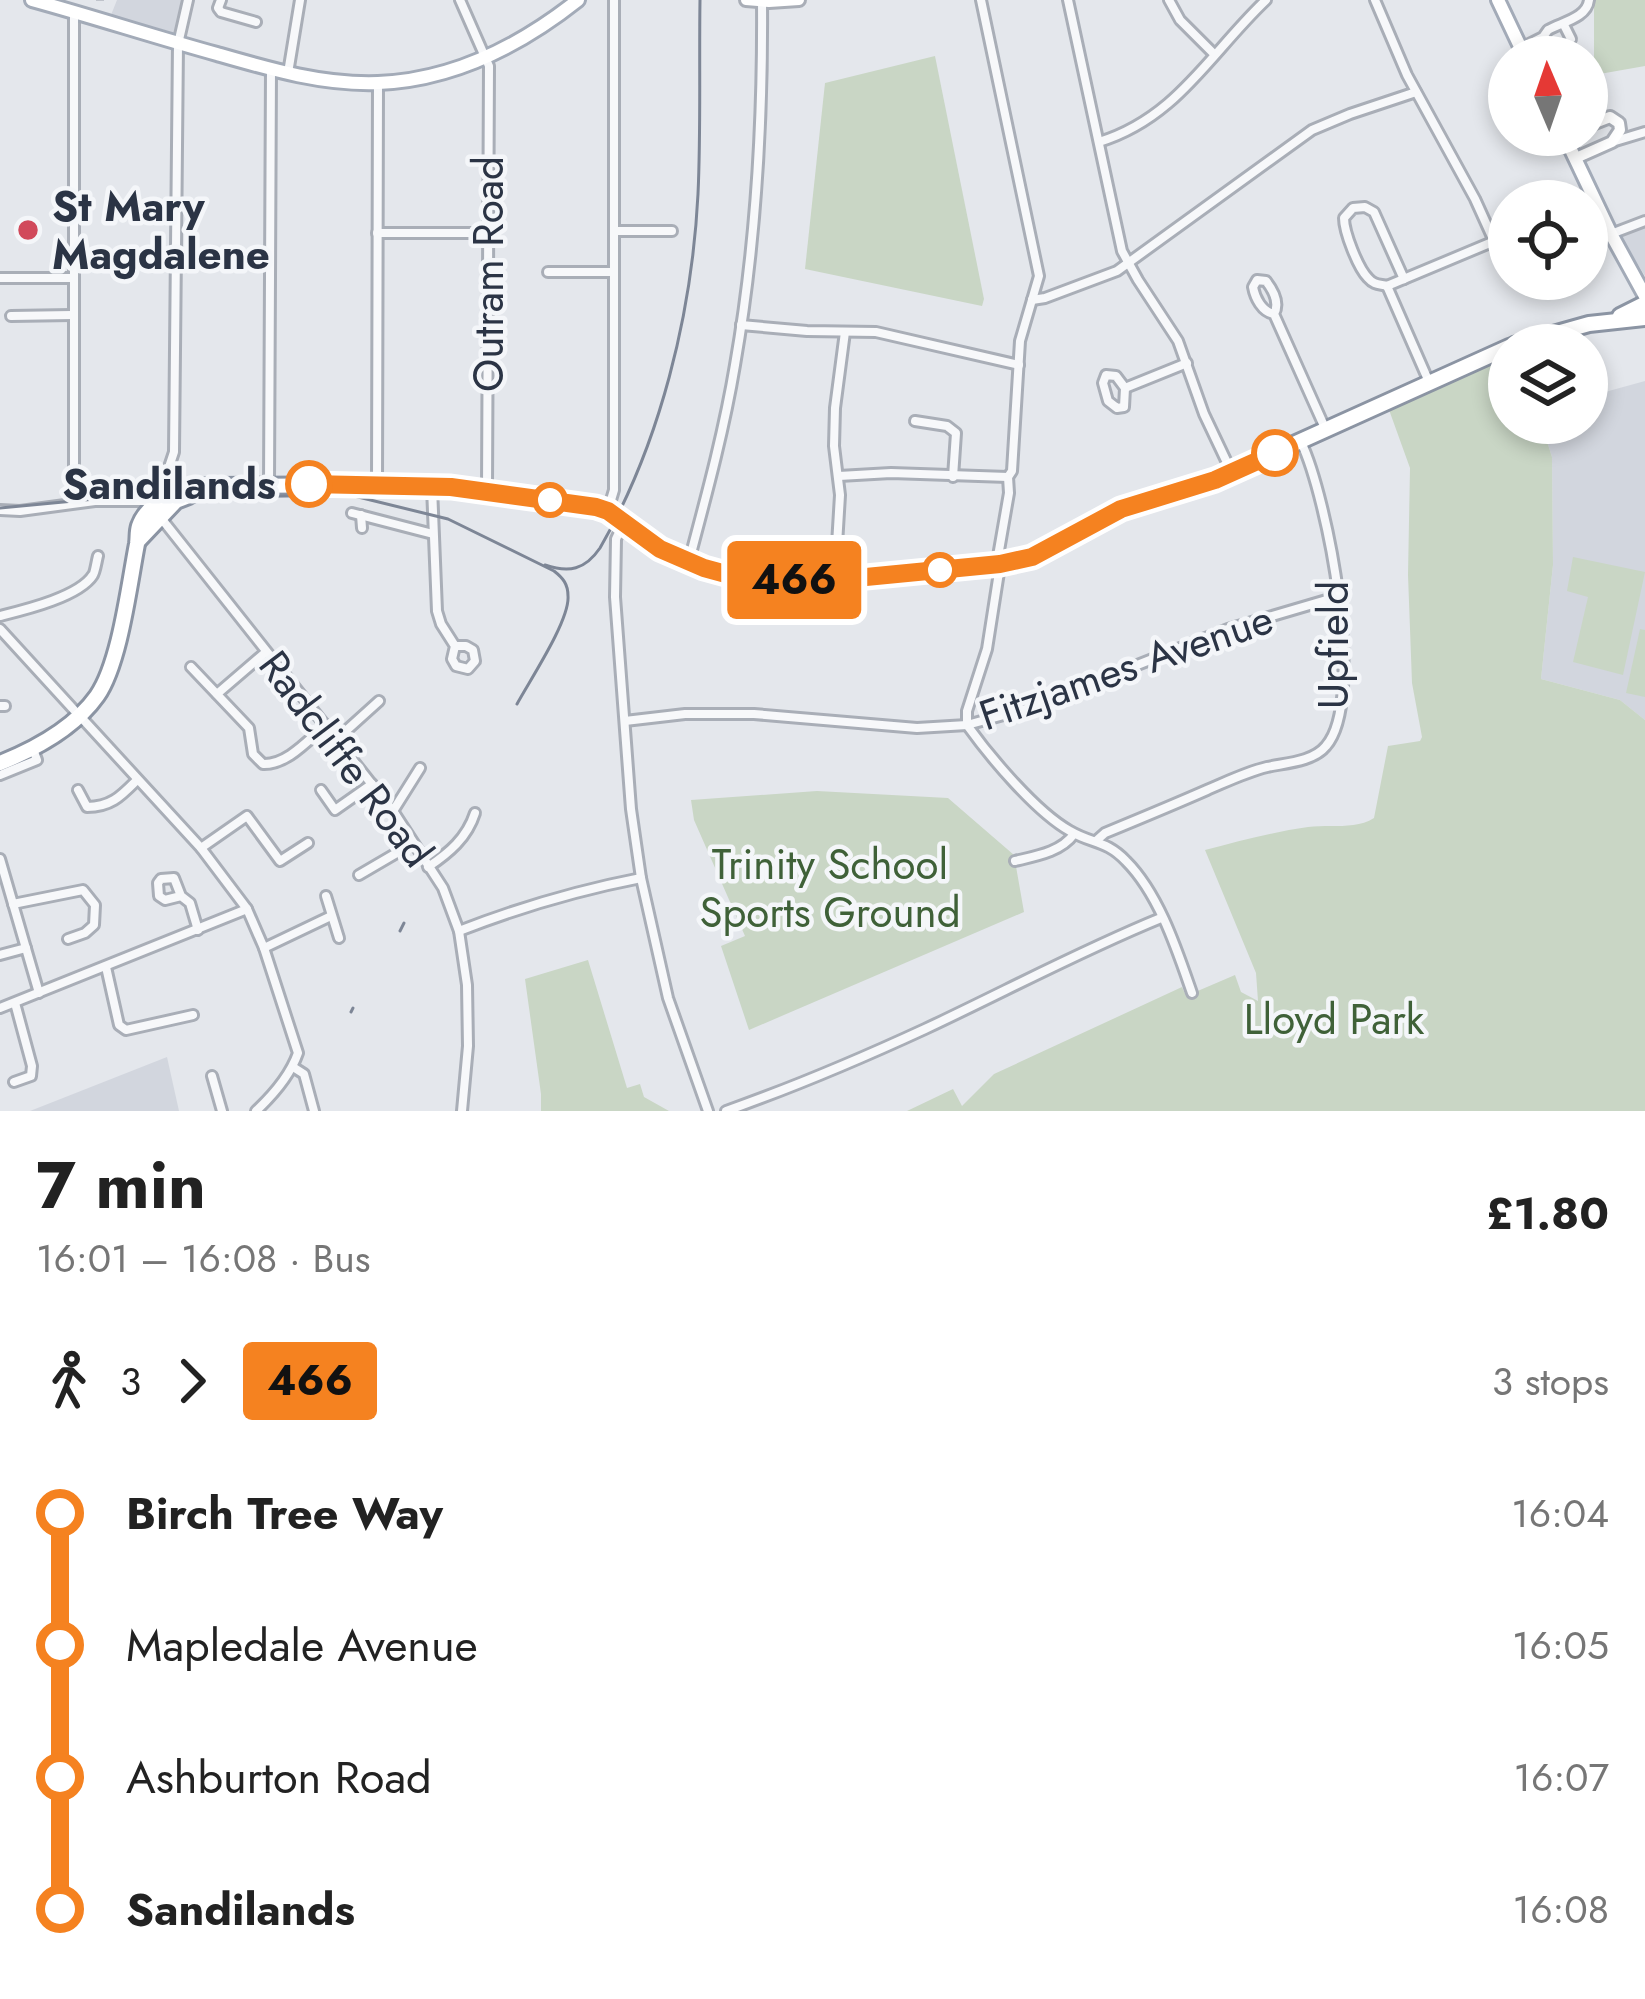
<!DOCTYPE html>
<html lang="en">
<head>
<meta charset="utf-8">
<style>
	body { margin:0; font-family:Jost,sans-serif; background:#f6f6f6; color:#222; height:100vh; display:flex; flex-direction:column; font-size:45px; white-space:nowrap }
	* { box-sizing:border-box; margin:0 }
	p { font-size:39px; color:#767676 }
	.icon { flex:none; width:66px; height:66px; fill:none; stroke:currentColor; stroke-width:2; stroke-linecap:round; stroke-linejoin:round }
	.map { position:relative; height:1111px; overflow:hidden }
	.details { display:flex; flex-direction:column; background:#fff; flex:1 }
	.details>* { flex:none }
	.badge { padding:0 24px; border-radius:9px; font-size:42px; line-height:78px }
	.needle { width:78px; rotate:358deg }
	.tools { position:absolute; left:1488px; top:36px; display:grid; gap:24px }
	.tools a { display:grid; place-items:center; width:120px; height:120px; border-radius:50%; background:#fff; box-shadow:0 6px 18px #0003; font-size:60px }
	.map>.badge { position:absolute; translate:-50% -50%; box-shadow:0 0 0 6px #fff }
	.legs { display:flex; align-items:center; gap:18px; height:132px; padding:0 36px; font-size:39px }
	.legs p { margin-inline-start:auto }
	.head { display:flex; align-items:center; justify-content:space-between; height:204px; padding:0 36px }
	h1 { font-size:66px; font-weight:700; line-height:90px }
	ul { padding:0 36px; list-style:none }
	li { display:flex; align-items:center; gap:42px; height:132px; font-size:45px }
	li i { display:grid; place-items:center; width:18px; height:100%; margin:0 15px; background:currentColor }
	li i::after { content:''; width:30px; height:30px; margin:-15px; border:9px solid; border-radius:50%; background:#fff }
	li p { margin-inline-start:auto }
	li:first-child i { background:linear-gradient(#0000 50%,currentColor 0) }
	li:last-child i { background:linear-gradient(currentColor 50%,#0000 0) }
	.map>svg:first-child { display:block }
	.built { fill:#d2d6de }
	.green { fill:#c9d6c5 }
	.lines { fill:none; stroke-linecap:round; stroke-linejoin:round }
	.street-tunnel { stroke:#bfc3cb; stroke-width:8; stroke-dasharray:8 4; stroke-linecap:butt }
	.street-casing { stroke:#a9aeb7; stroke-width:14 }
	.secondary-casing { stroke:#a9aeb7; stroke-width:16 }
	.primary-casing { stroke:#a3abb8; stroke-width:18 }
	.highway-casing { stroke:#8b94a3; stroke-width:20 }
	.street { stroke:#f7f8fa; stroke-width:8 }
	.secondary { stroke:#fff; stroke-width:10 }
	.primary { stroke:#fff; stroke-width:12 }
	.highway { stroke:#fff; stroke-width:14 }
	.tram { stroke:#7d8696; stroke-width:3 }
	.highway-bridge-casing { stroke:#8b94a3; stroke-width:20; stroke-linecap:butt }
	.highway-bridge { stroke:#fff; stroke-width:14 }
	.line-1-casing { stroke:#fff; stroke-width:27 }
	.line-1 { stroke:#f58220; stroke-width:18 }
	.poi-dot { fill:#d1495b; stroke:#f4f6f9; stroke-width:4.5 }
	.stop-1-dot { fill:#fff; stroke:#f58220; stroke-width:6 }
	.labels { text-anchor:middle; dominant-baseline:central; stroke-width:9; stroke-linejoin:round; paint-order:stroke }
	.poi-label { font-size:42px; font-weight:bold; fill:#2b3445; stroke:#f4f6f9; text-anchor:start }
	.street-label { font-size:42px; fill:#2b3445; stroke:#f4f6f9 }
	.stop-label { font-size:42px; font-weight:bold; fill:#2b3445; stroke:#f4f6f9; text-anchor:end }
	.park-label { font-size:42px; fill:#3f6138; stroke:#f4f6f9 }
</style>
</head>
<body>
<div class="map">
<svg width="1645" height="1111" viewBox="0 0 1645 1111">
	<rect width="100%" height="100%" fill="#e4e7ec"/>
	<g class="built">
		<polygon points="117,0 184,0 175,33 111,15"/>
		<polygon points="1645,223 1645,276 1618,232"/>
		<polygon points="1645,381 1645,720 1620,700 1541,679 1553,565 1552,457 1541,423 1587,423 1587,397"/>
		<polygon points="167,1057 179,1111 30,1111"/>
	</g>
	<g class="green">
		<polygon points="1594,0 1645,0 1645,66 1594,75"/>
		<polygon points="935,56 984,299 982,306 805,269 825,83"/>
		<path d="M1509,354V423H1541L1552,457L1553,565L1541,679L1620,700L1645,720V1111H907L953,1089L962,1106L994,1074L1182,987L1186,996L1235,975L1241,992L1258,1001L1256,973L1205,850C1239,841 1273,832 1308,827C1330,824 1355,830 1374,818L1388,746L1420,741L1422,737L1412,683L1408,575L1410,468L1388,407Z"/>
		<polygon points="1573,557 1645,572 1623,675 1573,662 1588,597 1567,591"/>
		<polygon points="1640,629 1645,630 1645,697 1626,693"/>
		<polygon points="817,791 948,798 1014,855 1024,912 749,1030 721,946 745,936 694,820 691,800"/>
		<polygon points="588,960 627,1088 640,1084 644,1097 669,1111 541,1111 541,1094 525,979"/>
	</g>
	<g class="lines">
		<polyline class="street-tunnel" points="100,1 100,0"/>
		<defs>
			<g id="street">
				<polyline points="221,0 218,8 221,12 256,22"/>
				<polyline points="460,0 489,66 487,489"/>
				<polyline points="981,0 1039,276 1020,341 1012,471 1008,477 1009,493 997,562"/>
				<polyline points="1068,0 1122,251 1138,280 1178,341 1204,414 1231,471"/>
				<polyline points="1169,0 1180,20 1214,54"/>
				<polyline points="1375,0 1407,75 1475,199 1494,241"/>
				<polyline points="1564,25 1571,39"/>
				<path d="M1521,48L1543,37L1548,30C1562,22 1587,18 1589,0"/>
				<polyline points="288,73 300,0"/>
				<path d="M1099,142C1177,118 1210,53 1266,0"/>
				<polyline points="1612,142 1645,132"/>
				<polyline points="615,231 672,231"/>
				<polyline points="377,233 489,233"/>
				<polyline points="1611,234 1645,221"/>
				<polyline points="548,272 614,272"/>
				<polyline points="0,278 72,278"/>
				<path d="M1387,286C1379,284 1374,285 1368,278C1358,268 1344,232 1344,218L1353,208L1365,207L1374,212L1404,279"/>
				<polyline points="1387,286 1509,235"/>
				<polyline points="1387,286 1429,382"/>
				<polyline points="1032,300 1045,298 1117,271 1312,130 1350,114 1416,92"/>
				<path d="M1274,314C1280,303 1273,290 1266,281L1257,280L1253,287C1255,298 1262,312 1274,314L1325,428"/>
				<polyline points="11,316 72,315"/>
				<polyline points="741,325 807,331 876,332 1019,365"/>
				<polygon points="1106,375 1116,376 1125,388 1124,407 1117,408 1108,401 1103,383"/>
				<polyline points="1125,388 1187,363"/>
				<polyline points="915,421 947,426 956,433 953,477"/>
				<polyline points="839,476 891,473 1008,477"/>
				<polyline points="269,484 271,70"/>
				<polyline points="377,484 378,83"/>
				<polyline points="432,487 437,611 441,624 455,646 466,646 473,650 475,661 468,669 456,666 452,659 455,646"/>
				<polyline points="174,498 166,476 174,452 178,44 188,0"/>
				<polyline points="74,503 74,13"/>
				<polyline points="0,510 20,511 95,501 157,501"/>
				<polyline points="608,510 614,490 614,0"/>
				<polyline points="352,513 433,534"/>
				<polyline points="361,515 362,528"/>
				<polyline points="161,518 393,811 443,888 459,931 467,985 468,1046 462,1111"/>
				<polyline points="624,522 616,539 615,597 631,809 641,878 668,998 708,1111"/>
				<path d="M689,561C706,497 724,431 735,365C756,245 763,123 762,1"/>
				<path d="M1000,566L987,649L967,711V725C990,757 1036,812 1070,831C1092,844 1106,840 1126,861C1159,894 1177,950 1192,993"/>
				<polyline points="835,578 840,495 834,446 835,408 845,332"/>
				<path d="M0,616C24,610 79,597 93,575C95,573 97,559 98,556"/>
				<polyline points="0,629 74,710"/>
				<path d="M191,667L249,728L253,754L263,764C287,765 308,740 326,725"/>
				<polyline points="217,694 266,652"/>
				<polyline points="0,706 5,706"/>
				<path d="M79,715L201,848L247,909L264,948L298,1053C290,1076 273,1095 256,1111"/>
				<polyline points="625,721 685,714 754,714 917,728 967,725 1029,708 1228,629 1340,596"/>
				<polyline points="338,738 379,701"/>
				<polyline points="0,775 37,760 33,749"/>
				<path d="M78,790L87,807C111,807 121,796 137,780"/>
				<polyline points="321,790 335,810 372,784"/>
				<polyline points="393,811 420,768"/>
				<path d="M1096,841L1105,833C1139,819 1173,805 1207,790C1226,782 1246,772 1267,767C1285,763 1313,762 1326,746C1367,699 1327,496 1301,442"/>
				<polyline points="201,848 247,816 280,861 308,843"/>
				<polyline points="0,859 39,993"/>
				<path d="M1015,861C1036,856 1061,852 1074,834"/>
				<path d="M428,867C449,853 467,838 475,813"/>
				<polyline points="359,875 412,844"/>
				<polyline points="181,896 165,900 159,896 158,883 161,879 174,878 181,896 190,903 198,930"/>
				<polyline points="326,896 339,938"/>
				<polyline points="13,904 83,890 95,905 94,925 85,933 68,939"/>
				<path d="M459,931C518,908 579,890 641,878"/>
				<polyline points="264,948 331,916"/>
				<polyline points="0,955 26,948"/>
				<polyline points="106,967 119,1025 126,1030 193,1015"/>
				<polyline points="0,1008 247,909"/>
				<polyline points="293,1067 304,1074 314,1111"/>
				<polyline points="212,1076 222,1111"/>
				<polyline points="14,1082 31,1076 32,1066 15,1003"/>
				<path d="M726,1111C794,1087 860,1059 925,1029C1004,992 1080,951 1161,918"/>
			</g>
			<g id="secondary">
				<polyline points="746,0 769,2 799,0"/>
				<polyline points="1576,158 1612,142 1620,130 1619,123 1610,117 1587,126"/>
			</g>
			<g id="primary">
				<path d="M32,0C94,17 155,37 217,54C269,69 323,85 378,83C453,80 520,46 578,0"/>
				<polyline points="1498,0 1525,57"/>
				<polyline points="1564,135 1611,234 1645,296"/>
			</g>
			<g id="highway">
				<polyline points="1620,316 1642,305"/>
				<polyline points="1514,345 1589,324 1645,318"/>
				<polyline points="619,518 668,553 703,568 737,576 835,579 1000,564 1047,551 1134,504 1223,476 1509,347"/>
				<polyline points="139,540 176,501 189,496"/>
				<path d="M0,763C35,749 75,727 97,696C120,663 129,585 137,544C138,538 137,532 139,526C148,500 184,488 208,486L432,485L487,490L596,507L609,512"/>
			</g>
		</defs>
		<use href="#street" class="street-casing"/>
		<use href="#secondary" class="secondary-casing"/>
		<use href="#primary" class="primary-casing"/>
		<use href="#highway" class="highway-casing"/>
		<use href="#street" class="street"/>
		<use href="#secondary" class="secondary"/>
		<use href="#primary" class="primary"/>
		<use href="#highway" class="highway"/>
		<g class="tram">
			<path d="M0,508L95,499L350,495L448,519L554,571C563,578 568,584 568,596C570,620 530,680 517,704"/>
			<path d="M545,565C569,573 585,570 600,548C660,444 692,314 698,194C701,130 699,65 700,0"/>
			<polyline points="400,931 404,923"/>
			<polyline points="351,1012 353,1008"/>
		</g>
		<defs>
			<polyline id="highway-bridge" points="609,512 619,518"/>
		</defs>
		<use href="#highway-bridge" class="highway-bridge-casing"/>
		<use href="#highway-bridge" class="highway-bridge"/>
	</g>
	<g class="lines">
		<defs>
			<polyline id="line-1" points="309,484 451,487 596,507 608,511 660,549 704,568 726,574 764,579 835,580 1000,564 1032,557 1121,509 1215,480 1275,453"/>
		</defs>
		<use href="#line-1" class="line-1-casing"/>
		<use href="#line-1" class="line-1"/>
	</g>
	<circle class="poi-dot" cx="28" cy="230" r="12"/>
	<g class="stop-1-dot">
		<circle cx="1275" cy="453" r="21"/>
		<circle cx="309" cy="484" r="21"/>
		<circle cx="550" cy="500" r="15"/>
		<circle cx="940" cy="570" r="15"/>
	</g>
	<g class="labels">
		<g class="poi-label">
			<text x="52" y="206">St Mary<tspan x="52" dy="48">Magdalene</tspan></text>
		</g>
		<g class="street-label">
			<text transform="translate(488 274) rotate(-90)">Outram Road</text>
			<text transform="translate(1333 645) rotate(-90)">Upfield</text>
			<text transform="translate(1126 667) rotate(-19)">Fitzjames Avenue</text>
			<text transform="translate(346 759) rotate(53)">Radcliffe Road</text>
		</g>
		<g class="stop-label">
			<text x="276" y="484">Sandilands</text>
		</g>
		<g class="park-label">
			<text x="830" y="864">Trinity School<tspan x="830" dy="48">Sports Ground</tspan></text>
			<text x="1334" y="1019">Lloyd Park</text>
		</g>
	</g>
</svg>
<div class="tools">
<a><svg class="needle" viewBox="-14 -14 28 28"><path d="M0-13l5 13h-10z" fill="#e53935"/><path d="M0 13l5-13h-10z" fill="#767676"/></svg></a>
<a><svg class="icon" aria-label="locate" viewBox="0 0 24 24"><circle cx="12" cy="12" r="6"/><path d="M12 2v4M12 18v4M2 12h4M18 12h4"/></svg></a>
<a><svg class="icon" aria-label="layers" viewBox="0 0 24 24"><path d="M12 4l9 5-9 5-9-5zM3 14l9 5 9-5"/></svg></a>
</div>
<b class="badge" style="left:794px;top:580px;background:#f58220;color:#111">466</b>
</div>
<section class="details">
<div class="head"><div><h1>7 min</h1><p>16:01 – 16:08 · Bus</p></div><b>£1.80</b></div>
<div class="legs"><svg class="icon" aria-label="walk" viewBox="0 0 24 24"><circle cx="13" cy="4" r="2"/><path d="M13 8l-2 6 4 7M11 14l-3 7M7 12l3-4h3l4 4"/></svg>3<svg class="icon" aria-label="forward" viewBox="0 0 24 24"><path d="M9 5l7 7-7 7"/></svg><b class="badge" style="background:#f58220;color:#111">466</b><p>3 stops</p></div>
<ul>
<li><i style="color:#f58220"></i><b>Birch Tree Way</b><p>16:04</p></li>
<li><i style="color:#f58220"></i><span>Mapledale Avenue</span><p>16:05</p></li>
<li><i style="color:#f58220"></i><span>Ashburton Road</span><p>16:07</p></li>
<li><i style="color:#f58220"></i><b>Sandilands</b><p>16:08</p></li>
</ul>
</section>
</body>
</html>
